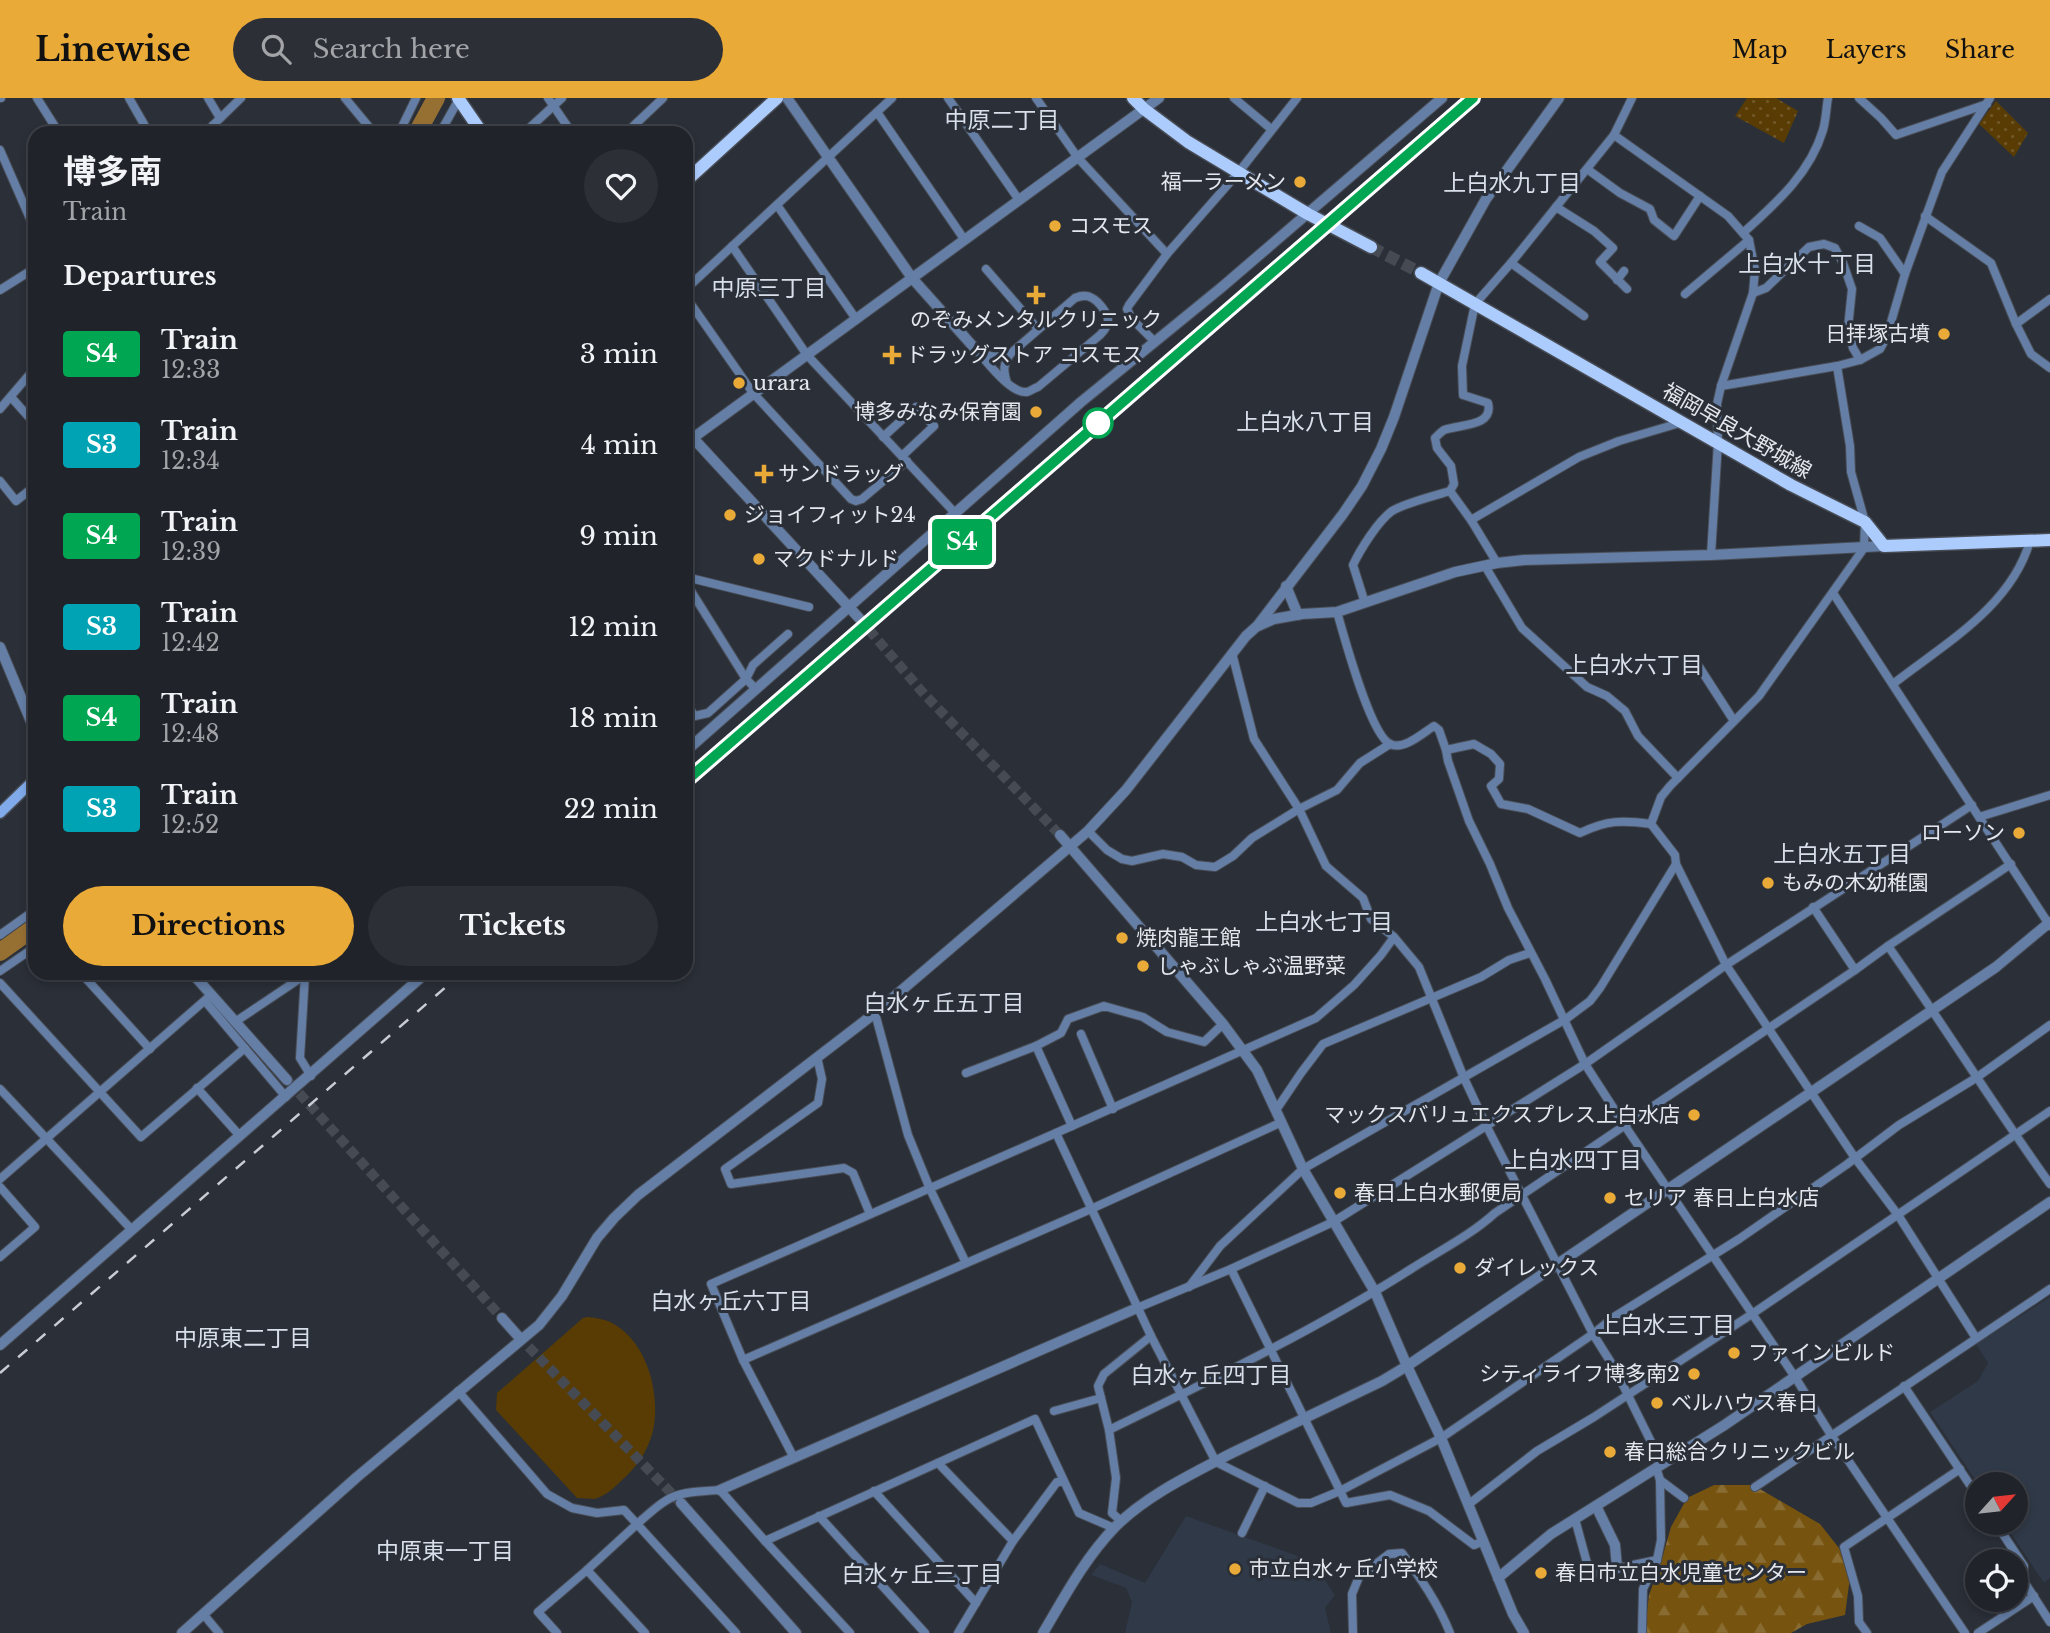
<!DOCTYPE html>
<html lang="en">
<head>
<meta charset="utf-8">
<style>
	body { margin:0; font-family:"Libre Baskerville","Noto Sans JP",serif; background:#2d2f36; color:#f1f3f6; height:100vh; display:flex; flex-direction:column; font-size:26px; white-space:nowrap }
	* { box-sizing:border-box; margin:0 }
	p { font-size:23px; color:#a2a4a8 }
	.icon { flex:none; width:38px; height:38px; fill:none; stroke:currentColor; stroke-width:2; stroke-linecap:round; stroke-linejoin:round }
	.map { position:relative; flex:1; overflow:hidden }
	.drawer { position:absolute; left:28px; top:28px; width:665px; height:854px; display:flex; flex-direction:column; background:#20232a; border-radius:21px; box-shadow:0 4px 10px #0003,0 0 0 2px #3d4047 }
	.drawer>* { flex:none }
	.badge { padding:0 14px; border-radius:5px; font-size:24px; line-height:46px }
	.needle { width:46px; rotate:63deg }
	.controls { position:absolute; left:1965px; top:1374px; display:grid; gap:14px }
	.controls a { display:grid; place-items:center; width:63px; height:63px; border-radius:50%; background:#20232a; box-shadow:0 4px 10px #0003,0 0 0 2px #3d4047; font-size:35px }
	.map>.badge { position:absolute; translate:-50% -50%; box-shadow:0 0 0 4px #fff }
	h2 { padding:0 35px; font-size:26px; line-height:63px }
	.round { display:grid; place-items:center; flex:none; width:74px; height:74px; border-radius:37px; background:#2d2f36 }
	.summary { display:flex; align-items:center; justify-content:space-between; height:119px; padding:0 35px }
	h1 { font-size:33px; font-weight:700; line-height:52px }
	.action { display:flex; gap:14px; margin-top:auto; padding:14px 35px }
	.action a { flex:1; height:80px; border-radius:42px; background:#eaaa38; color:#111; font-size:28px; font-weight:700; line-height:80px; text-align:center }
	.action a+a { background:#2d2f36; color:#f1f3f6 }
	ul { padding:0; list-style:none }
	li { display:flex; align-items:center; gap:21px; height:91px; padding:0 35px }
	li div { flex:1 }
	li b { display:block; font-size:26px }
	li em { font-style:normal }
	li .badge { min-width:77px; font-weight:700; text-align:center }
	header { display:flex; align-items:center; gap:42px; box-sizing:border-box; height:98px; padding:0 35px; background:#eaaa38; color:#111 }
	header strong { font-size:33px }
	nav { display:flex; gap:38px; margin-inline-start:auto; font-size:24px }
	.search { width:490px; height:63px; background:#2d2f36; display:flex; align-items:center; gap:18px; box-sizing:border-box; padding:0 24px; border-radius:38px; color:#a2a4a8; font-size:26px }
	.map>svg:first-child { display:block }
	.built { fill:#303947 }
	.forest { fill:url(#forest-firs) }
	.park { fill:url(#park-dots) }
	.pitch { fill:#583c04 }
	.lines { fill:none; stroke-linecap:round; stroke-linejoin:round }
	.river { stroke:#967033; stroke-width:18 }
	.tertiary-tunnel { stroke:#464b53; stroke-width:10; stroke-dasharray:10 5; stroke-linecap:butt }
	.primary-tunnel { stroke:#464b53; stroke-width:12; stroke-dasharray:12 6; stroke-linecap:butt }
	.minor-casing { stroke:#484c55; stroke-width:10 }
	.tertiary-casing { stroke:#484c55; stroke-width:12 }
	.secondary-casing { stroke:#484c55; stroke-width:13 }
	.primary-casing { stroke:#484c55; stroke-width:15 }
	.minor { stroke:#647ea5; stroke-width:8 }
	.tertiary { stroke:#647ea5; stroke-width:10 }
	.secondary { stroke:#80aae9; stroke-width:10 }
	.primary { stroke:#acccfd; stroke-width:12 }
	.rail { stroke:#c9ccd3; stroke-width:2.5; stroke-dasharray:12 12; stroke-linecap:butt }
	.line-casing { stroke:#fff; stroke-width:16 }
	.line { stroke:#00a651; stroke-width:10 }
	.poi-dot { fill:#eaaa38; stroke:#2a2f38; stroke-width:2.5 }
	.stop-dot { fill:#fff; stroke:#00a651; stroke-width:3.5 }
	.labels { text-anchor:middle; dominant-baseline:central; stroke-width:6; stroke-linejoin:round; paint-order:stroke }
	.poi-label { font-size:21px; fill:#e4e7ed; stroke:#2a2f38; text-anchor:start }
	.street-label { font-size:21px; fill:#e4e7ed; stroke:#2a2f38 }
	.neighbourhood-label { font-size:23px; fill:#d8dfea; stroke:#2a2f38 }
</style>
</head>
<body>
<header>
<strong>Linewise</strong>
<div class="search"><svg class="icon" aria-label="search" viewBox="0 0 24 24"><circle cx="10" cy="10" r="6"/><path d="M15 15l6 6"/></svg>Search here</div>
<nav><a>Map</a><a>Layers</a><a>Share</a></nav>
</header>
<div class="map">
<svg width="2050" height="1535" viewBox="0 0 2050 1535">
	<defs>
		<pattern id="forest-firs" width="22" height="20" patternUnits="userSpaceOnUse" patternTransform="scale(1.75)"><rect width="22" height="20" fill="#76530f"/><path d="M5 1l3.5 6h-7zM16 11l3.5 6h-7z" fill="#896c32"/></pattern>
		<pattern id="park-dots" width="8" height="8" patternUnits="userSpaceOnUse" patternTransform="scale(1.75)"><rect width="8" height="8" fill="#583c04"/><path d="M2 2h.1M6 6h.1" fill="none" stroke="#705829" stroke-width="1.8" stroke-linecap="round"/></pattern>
	</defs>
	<rect width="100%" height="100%" fill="#2a2f38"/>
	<g class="built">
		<polygon points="2050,1199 2050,1480 2044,1485 2004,1425 2016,1424 2016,1386 1978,1386 1930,1314 1978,1283 1988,1265 1976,1246"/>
		<polygon points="1186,1418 1312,1463 1335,1497 1325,1510 1331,1535 1125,1535 1132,1504 1126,1490 1091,1477 1100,1466 1145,1485"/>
	</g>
	<polygon class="forest" points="1714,1387 1753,1387 1820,1426 1839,1450 1850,1479 1845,1517 1807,1526 1791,1535 1647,1535 1645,1531 1649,1497 1661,1464 1671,1429 1687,1400"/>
	<g class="park">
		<polygon points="1747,0 1776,0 1798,13 1784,45 1735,18"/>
		<polygon points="1996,3 2028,35 2014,59 1979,26"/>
	</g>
	<path class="pitch" d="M588,1219C596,1220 603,1221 610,1224C647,1242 661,1295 653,1333C648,1353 636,1370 621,1383C614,1390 604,1399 594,1401C589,1401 582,1400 577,1400L496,1312L497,1295L583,1220Z"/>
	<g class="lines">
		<g class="river">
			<polyline points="417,35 436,0"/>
			<polyline points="0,854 35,829"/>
		</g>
		<g class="tertiary-tunnel">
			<polyline points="859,520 924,596 1060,737"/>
			<polyline points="289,984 502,1220"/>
			<polyline points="518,1238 681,1405"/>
		</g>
		<polyline class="primary-tunnel" points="1371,149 1421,175"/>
		<defs>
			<g id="minor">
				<polyline points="0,0 1,0"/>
				<polyline points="37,0 59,35"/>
				<polyline points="129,0 149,35"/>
				<polyline points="208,0 220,20"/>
				<polyline points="345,0 374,35"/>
				<polyline points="548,0 572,35"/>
				<polyline points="948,0 1019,102"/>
				<polyline points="1036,0 1078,60 1167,156"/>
				<polyline points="1234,0 1271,31"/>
				<polyline points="1859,0 1881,20 1896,37 1987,6"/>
				<polyline points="877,14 964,141"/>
				<polyline points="213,27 222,35"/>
				<polyline points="205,35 241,0"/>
				<polyline points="399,35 416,0"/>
				<polyline points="440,35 459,1"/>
				<polyline points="524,35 562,0"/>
				<polyline points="626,35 663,0"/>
				<polyline points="1614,37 1728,118 1749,142 1755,172 1753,195 1721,288 1717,306 1718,344 1711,457"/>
				<polyline points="0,52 35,132"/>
				<polyline points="1587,71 1620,95 1650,111 1654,122 1674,138 1700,98"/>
				<polyline points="777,107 856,221"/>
				<polyline points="1556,109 1594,133 1613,150 1600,164 1627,191"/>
				<polyline points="1925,118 1991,165 2016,226 2031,256 2050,270"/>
				<polyline points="1859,128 1880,140 1905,176"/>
				<path d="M1743,135C1775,106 1810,76 1823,32C1826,22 1826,11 1828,0"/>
				<polyline points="732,148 807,257 955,415"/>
				<polyline points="1511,165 1584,218"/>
				<polyline points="986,171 1038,231"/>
				<polyline points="1617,182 1624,173"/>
				<polyline points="686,191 892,0"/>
				<polyline points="0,192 35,170"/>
				<polyline points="1753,195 1766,190 1809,149 1824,146 1835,150 1843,165 1852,191 1848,230 1853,250 1860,262"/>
				<polyline points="1685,196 1749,142"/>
				<polyline points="686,199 753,295 851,401 856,403 862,401 907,363"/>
				<polyline points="2016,226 2050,201"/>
				<polyline points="1154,243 1132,221 1127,211 1129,207 1167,156 1238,75 1297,0"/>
				<path d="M978,254C988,265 1011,296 1027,294C1031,293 1034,290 1038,289L1100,237C1104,233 1108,228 1108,222C1108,215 1098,203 1092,200C1086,196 1080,198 1075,200L1011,255C1003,266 1003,272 1007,285"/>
				<path d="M980,255C991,259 999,260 1011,255"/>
				<polyline points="1721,288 1837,268"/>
				<polyline points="11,299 35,326"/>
				<polyline points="0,311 35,270"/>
				<polyline points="883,339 916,309 934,328 902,358"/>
				<polyline points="0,383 16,403 35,388"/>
				<polyline points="1471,422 1579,359 1619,343 1683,324"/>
				<polyline points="34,448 35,451"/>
				<path d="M1497,465L1471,422L1450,393L1454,386L1451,368L1437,350L1435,340C1438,337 1441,334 1444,332C1460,326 1494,329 1488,305L1463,297L1462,268L1475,206L1511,165L1614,37L1632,0"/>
				<polyline points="1485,468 1522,530 1587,589 1607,598 1625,613 1638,638 1678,680"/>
				<polyline points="686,479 809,509"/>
				<polyline points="686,485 746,581 755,590"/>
				<polyline points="1833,495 2050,828"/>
				<path d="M1365,505L1353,467C1360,452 1378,423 1392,413C1405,405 1434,398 1450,393"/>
				<path d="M1337,514C1344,538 1370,636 1390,646C1403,653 1423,635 1434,628L1439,632L1446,652L1448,663L1469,723L1490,766L1508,810L1545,881L1585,966L1625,1028L1795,1279L1831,1337L1965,1535"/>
				<polyline points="1232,555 1254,641 1299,711 1326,768 1363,800 1371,821 1394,839 1419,869 1464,980 1487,1029 1593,1236 1441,1340 1340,1393 1311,1405 1298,1405 1216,1364 1151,1238 1056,1035 1316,920 1354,887 1381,857 1394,839"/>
				<polyline points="1696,564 1734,623"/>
				<path d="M1893,586C1944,546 2011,509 2030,443"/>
				<polyline points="686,605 694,617"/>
				<polyline points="686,620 708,615 746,581 753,567 788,536"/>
				<path d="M1446,652L1474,646L1491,656L1500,666L1499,681L1491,688L1501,706L1528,711L1580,735C1607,722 1622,722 1651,726"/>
				<polyline points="1979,719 2050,697"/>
				<polyline points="1088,733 1107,752 1122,761 1132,763 1163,756 1182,759 1196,767 1215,769 1233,758 1252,740 1299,711 1337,692 1360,665 1390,646"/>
				<polyline points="1676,766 1726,867 1855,1060 1898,1117 1976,1240"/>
				<polyline points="1813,809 1855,872"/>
				<polyline points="0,837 35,812"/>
				<path d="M1888,848C1943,926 1994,1008 2050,1086"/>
				<polyline points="0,873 35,849"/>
				<polyline points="81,875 150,951"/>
				<polyline points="305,877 300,960 311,978"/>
				<polyline points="0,885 141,1039 245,950"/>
				<polyline points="205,903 286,999"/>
				<polyline points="875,915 908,1037 930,1091 966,1165"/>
				<polyline points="235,924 305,877"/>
				<polyline points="1081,936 1113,1011"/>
				<polyline points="1036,948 1072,1028"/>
				<polyline points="817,959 822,981 818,1005 725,1071 731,1086 844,1070 853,1075 870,1116"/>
				<polyline points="966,975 1036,948 1061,935 1068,921 1104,908 1143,919 1167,934 1204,944 1223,926"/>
				<polyline points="197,990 240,1038"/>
				<polyline points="0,991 132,1132"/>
				<polyline points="1276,1012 1301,975 1323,946 1481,879 1509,862 1530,855"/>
				<polyline points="0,1081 211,897"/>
				<polyline points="0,1089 35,1129 0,1159"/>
				<polyline points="1231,1171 1346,1405 1390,1397 1429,1413 1474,1447 1484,1443"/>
				<polyline points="1189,1189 1220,1148 1303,1071 1566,921 1590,903 1600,890 1676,766 1675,757 1651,726 1661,699 1670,688 1759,598 1864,450 1865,424 1851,374 1850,348 1837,268 1860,262 1880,251 1887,238 1905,176 1942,74 1990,0"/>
				<polyline points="1137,1210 1231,1171 1333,1124 1585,966 1726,867 1972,707"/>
				<polyline points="743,1262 711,1186 1056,1035"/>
				<polyline points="1904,1288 1978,1399"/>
				<path d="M458,1293L547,1396L572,1410L597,1415L624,1412L637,1426C672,1395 673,1395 720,1392L765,1443L1035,1321L1079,1415L1114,1430"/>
				<polyline points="1054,1313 1101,1300"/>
				<polyline points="1109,1332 1098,1288 1104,1276 1151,1238"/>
				<polyline points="794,1360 743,1262 1091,1111 1282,1024"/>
				<polyline points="938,1365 1013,1443"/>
				<polyline points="1662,1366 1615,1271 1593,1236 1614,1219 1739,1141 1846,1067 1899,1027 1976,980 2050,927"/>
				<polyline points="1660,1382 1684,1400"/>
				<polyline points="1755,1389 2050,1191"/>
				<polyline points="874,1393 976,1505"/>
				<polyline points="1469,1406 1537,1353 1594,1319 1752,1216 2050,1013"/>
				<polyline points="819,1418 925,1535"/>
				<polyline points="1575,1421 1590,1476 1657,1462"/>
				<path d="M1121,1423L1112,1415L1116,1380L1109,1332C1211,1282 1315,1232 1411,1171C1439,1153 1471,1137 1495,1115L1855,872L1888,848L2011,766"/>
				<polyline points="1995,1424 2024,1468 2023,1482 2050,1524"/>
				<polyline points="1242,1435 1265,1388"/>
				<polyline points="765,1443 850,1535"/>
				<polyline points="587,1472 645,1535"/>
				<polyline points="204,1517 219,1535"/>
				<polyline points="557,1535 538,1514 587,1472 637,1426 736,1535"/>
				<polyline points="958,1535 1013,1443 1057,1384 1063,1384"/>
				<path d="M1353,1535L1352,1496L1359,1479L1389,1456L1402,1455C1421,1481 1438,1505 1450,1535"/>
				<polyline points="1642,1535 1643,1491 1657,1462 1661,1442 1660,1382 1656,1369"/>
				<polyline points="1867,1535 1859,1524 1858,1498 1844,1449 1960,1371"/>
				<polyline points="1978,1535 2034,1498"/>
			</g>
			<g id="tertiary">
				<polyline points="787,0 912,180 978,254"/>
				<polyline points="686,329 693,340 859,520"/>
				<polyline points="686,345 1159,0"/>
				<polyline points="1286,488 1298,517"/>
				<polyline points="1258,527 1343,416 1362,388 1381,351 1394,319 1439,185 1486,101 1559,0"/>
				<polyline points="0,549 35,633"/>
				<polyline points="686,653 1081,304 1222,189 1442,0"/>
				<polyline points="1060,737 1223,926 1257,972 1303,1071 1375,1194 1407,1268 1441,1340 1513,1516 1524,1535"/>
				<polyline points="192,875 287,982"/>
				<polyline points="502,1220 518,1238"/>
				<polyline points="0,1247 426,875"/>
				<polyline points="720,1392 1137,1210"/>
				<polyline points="681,1405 796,1535"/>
				<polyline points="1596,1408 1615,1447 1617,1470"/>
				<polyline points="1498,1480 1551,1436 1723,1328 2050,1104"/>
				<polyline points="182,1535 357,1379 539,1227 562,1198 597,1140 614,1120 638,1097 875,915 1088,733 1126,692 1246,538 1256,529 1274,521 1302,516 1337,514 1455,474 1497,465 1524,462 1711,457 1884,448"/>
				<path d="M1043,1535C1065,1498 1085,1460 1115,1429C1147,1397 1192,1376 1232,1355C1282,1331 1332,1307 1382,1283L1407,1268L1996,869L2050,824"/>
			</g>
			<polyline id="secondary" points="0,715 35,681"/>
			<g id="primary">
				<polyline points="458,0 482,35"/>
				<polyline points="1133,0 1144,11 1188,44 1308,116 1371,149"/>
				<polyline points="686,83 777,0"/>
				<polyline points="1421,175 1791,387 1865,424 1884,448 2050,442"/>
			</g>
		</defs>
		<use href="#minor" class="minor-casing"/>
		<use href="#tertiary" class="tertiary-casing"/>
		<use href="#secondary" class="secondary-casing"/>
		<use href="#primary" class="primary-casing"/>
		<use href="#minor" class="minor"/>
		<use href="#tertiary" class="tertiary"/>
		<use href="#secondary" class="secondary"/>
		<use href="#primary" class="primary"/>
		<g class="rail">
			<polyline points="686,683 1473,0"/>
			<polyline points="0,1275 462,875"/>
		</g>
	</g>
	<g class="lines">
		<defs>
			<polyline id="line" points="686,683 1473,0"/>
		</defs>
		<use href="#line" class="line-casing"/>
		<use href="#line" class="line"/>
	</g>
	<g class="poi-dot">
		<circle cx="1300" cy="84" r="7"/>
		<circle cx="1055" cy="128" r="7"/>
		<path d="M1032.5 186.5h7v7h7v7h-7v7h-7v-7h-7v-7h7z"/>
		<circle cx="1944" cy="236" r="7"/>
		<path d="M888.5 246.5h7v7h7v7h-7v7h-7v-7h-7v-7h7z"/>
		<circle cx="739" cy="285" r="7"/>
		<circle cx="1036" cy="314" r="7"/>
		<path d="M760.5 365.5h7v7h7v7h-7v7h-7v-7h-7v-7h7z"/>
		<circle cx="730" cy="417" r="7"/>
		<circle cx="759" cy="461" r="7"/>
		<circle cx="2019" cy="735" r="7"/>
		<circle cx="1768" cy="785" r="7"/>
		<circle cx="1122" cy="840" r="7"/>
		<circle cx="1143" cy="868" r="7"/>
		<circle cx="1694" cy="1017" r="7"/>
		<circle cx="1340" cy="1095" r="7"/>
		<circle cx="1610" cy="1100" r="7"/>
		<circle cx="1460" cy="1170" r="7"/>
		<circle cx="1734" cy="1255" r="7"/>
		<circle cx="1694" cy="1276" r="7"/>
		<circle cx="1657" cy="1305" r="7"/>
		<circle cx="1610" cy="1354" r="7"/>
		<circle cx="1235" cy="1471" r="7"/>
		<circle cx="1541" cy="1475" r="7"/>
	</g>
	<circle class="stop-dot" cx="1098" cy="325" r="14"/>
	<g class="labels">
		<g class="poi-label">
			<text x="1286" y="84" text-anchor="end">福一ラーメン</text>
			<text x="1069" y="128">コスモス</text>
			<text x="1036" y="222" text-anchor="middle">のぞみメンタルクリニック</text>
			<text x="1930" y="236" text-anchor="end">日拝塚古墳</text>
			<text x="906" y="257">ドラッグストア コスモス</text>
			<text x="753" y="285">urara</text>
			<text x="1022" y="314" text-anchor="end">博多みなみ保育園</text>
			<text x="778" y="376">サンドラッグ</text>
			<text x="744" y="417">ジョイフィット24</text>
			<text x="773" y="461">マクドナルド</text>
			<text x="2005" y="735" text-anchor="end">ローソン</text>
			<text x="1782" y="785">もみの木幼稚園</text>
			<text x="1136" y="840">焼肉龍王館</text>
			<text x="1157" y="868">しゃぶしゃぶ温野菜</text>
			<text x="1680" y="1017" text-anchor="end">マックスバリュエクスプレス上白水店</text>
			<text x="1354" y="1095">春日上白水郵便局</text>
			<text x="1624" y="1100">セリア 春日上白水店</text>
			<text x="1474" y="1170">ダイレックス</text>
			<text x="1748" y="1255">ファインビルド</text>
			<text x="1680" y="1276" text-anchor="end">シティライフ博多南2</text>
			<text x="1671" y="1305">ベルハウス春日</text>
			<text x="1624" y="1354">春日総合クリニックビル</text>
			<text x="1249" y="1471">市立白水ヶ丘小学校</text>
			<text x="1555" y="1475">春日市立白水児童センター</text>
		</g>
		<g class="street-label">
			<text transform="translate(1737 333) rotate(30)">福岡早良大野城線</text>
		</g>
		<g class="neighbourhood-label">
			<text x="1002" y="22">中原二丁目</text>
			<text x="1512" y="85">上白水九丁目</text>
			<text x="1807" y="166">上白水十丁目</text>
			<text x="769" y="190">中原三丁目</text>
			<text x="1305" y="324">上白水八丁目</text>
			<text x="1634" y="567">上白水六丁目</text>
			<text x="1842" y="756">上白水五丁目</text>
			<text x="1324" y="824">上白水七丁目</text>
			<text x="944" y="905">白水ヶ丘五丁目</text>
			<text x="1573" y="1062">上白水四丁目</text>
			<text x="731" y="1203">白水ヶ丘六丁目</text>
			<text x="1666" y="1227">上白水三丁目</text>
			<text x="243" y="1240">中原東二丁目</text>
			<text x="1211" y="1277">白水ヶ丘四丁目</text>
			<text x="445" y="1453">中原東一丁目</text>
			<text x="922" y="1476">白水ヶ丘三丁目</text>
		</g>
	</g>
</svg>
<div class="controls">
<a><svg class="needle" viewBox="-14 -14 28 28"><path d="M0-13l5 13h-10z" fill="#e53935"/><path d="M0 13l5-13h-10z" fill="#a2a4a8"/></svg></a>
<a><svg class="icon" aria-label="locate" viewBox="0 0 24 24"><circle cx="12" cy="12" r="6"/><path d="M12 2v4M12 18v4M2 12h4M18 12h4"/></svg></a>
</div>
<b class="badge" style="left:962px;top:444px;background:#00a651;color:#fff">S4</b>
<section class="drawer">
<div class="summary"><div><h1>博多南</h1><p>Train</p></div><a class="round"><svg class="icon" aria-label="heart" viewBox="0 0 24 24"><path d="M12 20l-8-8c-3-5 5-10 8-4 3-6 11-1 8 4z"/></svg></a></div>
<h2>Departures</h2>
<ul>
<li><span class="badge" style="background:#00a651;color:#fff">S4</span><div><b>Train</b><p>12:33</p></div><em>3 min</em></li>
<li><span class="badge" style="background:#00a3b4;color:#fff">S3</span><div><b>Train</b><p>12:34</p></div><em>4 min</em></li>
<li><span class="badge" style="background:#00a651;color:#fff">S4</span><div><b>Train</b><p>12:39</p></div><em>9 min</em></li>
<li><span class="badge" style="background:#00a3b4;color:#fff">S3</span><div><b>Train</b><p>12:42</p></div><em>12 min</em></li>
<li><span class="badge" style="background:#00a651;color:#fff">S4</span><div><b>Train</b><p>12:48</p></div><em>18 min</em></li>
<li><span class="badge" style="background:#00a3b4;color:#fff">S3</span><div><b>Train</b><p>12:52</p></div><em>22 min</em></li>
</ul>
<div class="action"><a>Directions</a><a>Tickets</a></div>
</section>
</div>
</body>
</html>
